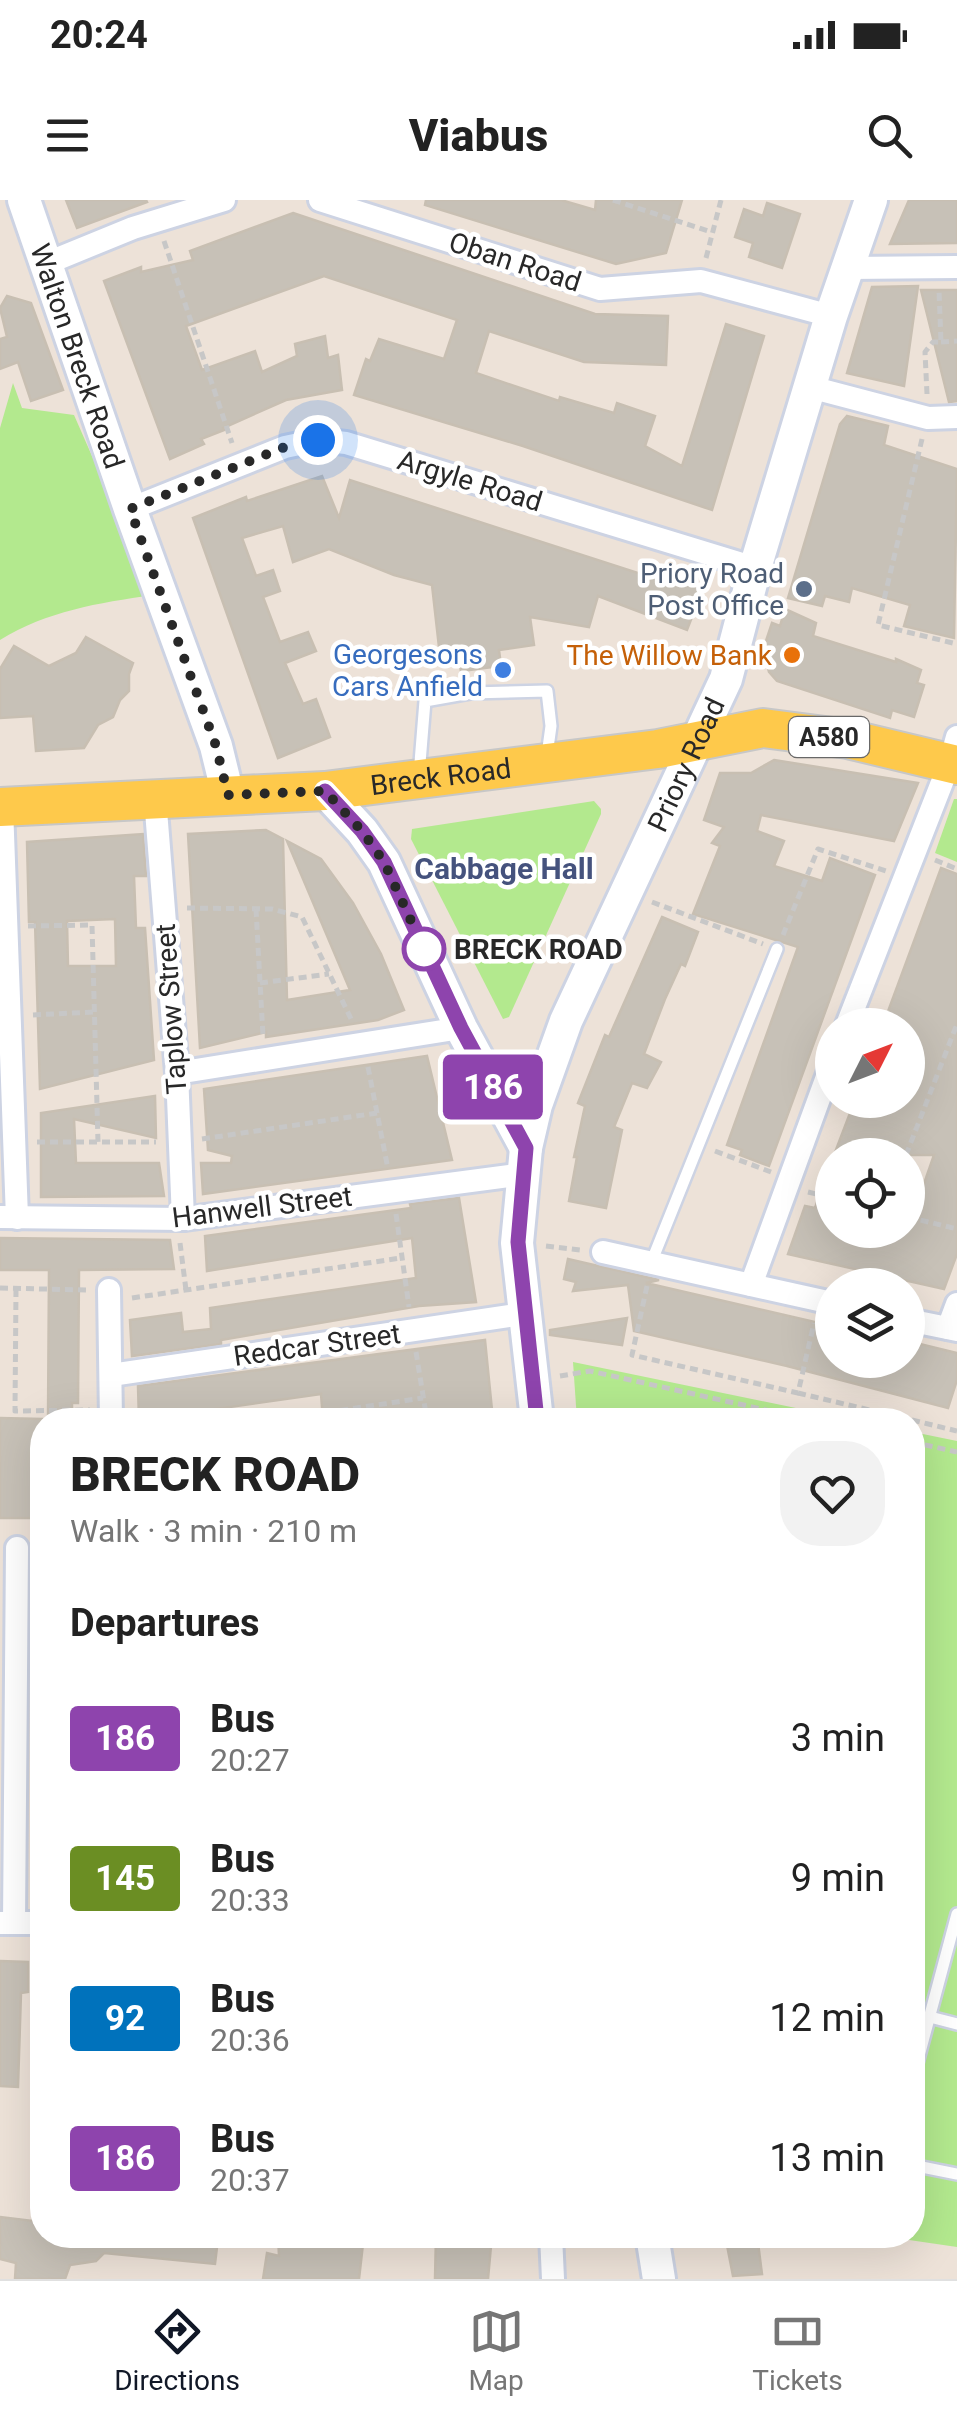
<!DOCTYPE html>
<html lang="en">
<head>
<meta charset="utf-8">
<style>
	body { margin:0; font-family:Roboto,sans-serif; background:#f2f2f2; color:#222; height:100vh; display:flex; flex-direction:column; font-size:38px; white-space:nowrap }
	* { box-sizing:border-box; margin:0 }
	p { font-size:32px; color:#767676 }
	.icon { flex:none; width:55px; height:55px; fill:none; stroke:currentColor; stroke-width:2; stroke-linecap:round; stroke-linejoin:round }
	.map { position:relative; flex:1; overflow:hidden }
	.details { position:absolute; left:30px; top:1208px; width:895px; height:840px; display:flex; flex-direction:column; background:#fff; border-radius:40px; box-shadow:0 10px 40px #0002 }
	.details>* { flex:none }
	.badge { padding:0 20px; border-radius:8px; font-size:35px; line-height:65px }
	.needle { width:65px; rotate:48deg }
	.buttons { position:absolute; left:815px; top:808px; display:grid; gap:20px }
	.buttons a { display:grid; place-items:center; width:110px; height:110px; border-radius:50%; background:#fff; box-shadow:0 10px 40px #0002; font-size:50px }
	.you { position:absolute; width:50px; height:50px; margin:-25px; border:8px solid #fff; border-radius:50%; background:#1a73e8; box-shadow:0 0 0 15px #1a73e833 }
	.map>.badge { position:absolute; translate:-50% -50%; box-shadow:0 0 0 5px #fff }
	h2 { padding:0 40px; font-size:38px; line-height:90px }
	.round { display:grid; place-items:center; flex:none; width:105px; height:105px; border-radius:40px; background:#f2f2f2 }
	.overview { display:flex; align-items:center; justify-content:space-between; height:170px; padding:0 40px }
	h1 { font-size:48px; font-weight:800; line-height:75px }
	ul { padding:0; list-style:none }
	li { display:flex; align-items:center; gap:30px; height:140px; padding:0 40px }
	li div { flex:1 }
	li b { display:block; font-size:38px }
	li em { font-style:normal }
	li .badge { min-width:110px; font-weight:700; text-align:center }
	.status { display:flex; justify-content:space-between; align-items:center; height:70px; padding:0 50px; background:#fff; direction:ltr }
	.status svg { height:28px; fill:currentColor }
	header { display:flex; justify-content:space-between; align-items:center; height:130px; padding:0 40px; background:#fff; font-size:45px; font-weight:800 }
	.tabs { display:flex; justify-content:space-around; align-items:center; height:140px; border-top:2px solid #e0e0e0; background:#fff; font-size:28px; color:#767676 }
	.tabs a { display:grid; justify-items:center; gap:5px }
	.tabs .current { color:#111827 }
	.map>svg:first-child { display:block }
	.green { fill:#b3e98e }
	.building { fill:#c7c1b7; stroke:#c8bfb2; stroke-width:2.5; fill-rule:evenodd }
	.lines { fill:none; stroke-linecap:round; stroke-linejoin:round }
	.lane-casing { stroke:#cdd3e3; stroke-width:16 }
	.street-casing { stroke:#cdd3e3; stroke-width:28 }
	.secondary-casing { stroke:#cdd3e3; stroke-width:38 }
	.primary-casing { stroke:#c7c7c7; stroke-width:42 }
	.path { stroke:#c7c7c7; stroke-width:5; stroke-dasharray:8 5; stroke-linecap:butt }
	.lane { stroke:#fff; stroke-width:11 }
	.street { stroke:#fff; stroke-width:22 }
	.secondary { stroke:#fff; stroke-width:32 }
	.primary { stroke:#fec94b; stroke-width:38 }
	.line-casing { stroke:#fff; stroke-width:22 }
	.line { stroke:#8e44ad; stroke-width:15 }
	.walk { stroke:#282828; stroke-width:10; stroke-dasharray:0 18 }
	.service-dot { fill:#5c6f8a; stroke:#fff; stroke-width:4 }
	.food-dot { fill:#e8710a; stroke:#fff; stroke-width:4 }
	.shop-dot { fill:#3f7fe0; stroke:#fff; stroke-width:4 }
	.stop-dot { fill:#fff; stroke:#8e44ad; stroke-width:5 }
	.labels { text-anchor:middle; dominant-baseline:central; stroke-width:9; stroke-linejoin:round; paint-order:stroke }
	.shield { fill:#fff; stroke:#686868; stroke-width:2.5 }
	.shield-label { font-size:25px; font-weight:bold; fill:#282828 }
	.street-label { font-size:28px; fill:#282828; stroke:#fff }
	.service-label { font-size:28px; fill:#4e5e75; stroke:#fff; text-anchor:end }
	.shop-label { font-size:28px; fill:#366cbe; stroke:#fff; text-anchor:end }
	.food-label { font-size:28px; fill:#c56008; stroke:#fff; text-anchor:end }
	.stop-label { font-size:28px; font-weight:bold; fill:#282828; stroke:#fff; text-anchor:start }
	.neighbourhood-label { font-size:30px; font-weight:bold; fill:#45527d; stroke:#fff }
</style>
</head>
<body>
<div class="status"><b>20:24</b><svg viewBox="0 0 49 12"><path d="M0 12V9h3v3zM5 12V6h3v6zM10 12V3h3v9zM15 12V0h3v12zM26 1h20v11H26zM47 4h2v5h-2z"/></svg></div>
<header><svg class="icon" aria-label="menu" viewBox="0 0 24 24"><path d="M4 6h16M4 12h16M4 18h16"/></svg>Viabus<svg class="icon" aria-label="search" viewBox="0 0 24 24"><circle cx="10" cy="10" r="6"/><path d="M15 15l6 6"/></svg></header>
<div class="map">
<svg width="957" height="2079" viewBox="0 0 957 2079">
	<rect width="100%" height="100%" fill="#ede2d8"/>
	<g class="green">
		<path d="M13,183L22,208L74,215L153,395C98,403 47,411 0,440V228Z"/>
		<polygon points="954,599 957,599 957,662 935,653"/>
		<polygon points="594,601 601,609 601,614 509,817 503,819 411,639 412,629"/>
		<polygon points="573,1162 854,1220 577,1220"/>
		<polygon points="913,1232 957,1241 957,2047 875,2035 912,2035"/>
	</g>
	<g class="building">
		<polygon points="66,0 146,0 147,2 77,28"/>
		<polygon points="426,0 561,0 595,10 596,0 682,0 666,53 616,64 425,5"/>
		<polygon points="909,0 957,0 957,43 890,44"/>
		<polygon points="767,3 800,14 782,68 749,57 753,43 735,37 744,9 763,16"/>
		<polygon points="293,13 595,114 668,116 666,165 584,162 489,131 476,173 559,201 560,197 614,213 617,203 655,216 645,246 682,266 726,124 764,136 712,310 523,246 354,195 366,159 370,161 379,139 444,159 457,120 324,76 186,126 202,170 255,151 262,172 297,156 295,144 325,136 328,158 338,155 342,190 286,200 223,228 224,230 201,239 204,244 170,259 104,81 141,67 141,72 193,60 190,51"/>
		<polygon points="918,86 904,186 847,173 872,87"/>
		<polygon points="921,90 957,90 957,201 949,202"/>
		<polygon points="7,96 31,103 63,190 31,201 18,162 0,169 0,139 7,137 0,108"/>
		<polygon points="847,216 888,226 884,245 957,269 954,438 904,426 910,405 852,388 849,402 825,396 822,406 788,398 840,224"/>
		<polygon points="322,276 339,318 350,280 647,376 650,367 704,386 687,430 598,396 589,427 530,417 534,445 499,450 501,466 461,471 458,455 440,456 432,385 394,375 329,349 293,362 283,326 242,338 256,376 273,370 280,391 263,397 280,442 308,432 316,451 285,463 303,504 316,499 330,537 278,558 193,318 246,297 247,301"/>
		<polygon points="785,409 816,423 813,436 896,462 896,459 921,470 917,483 924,485 914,517 892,510 890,518 777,481 769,472 763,450 772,423 780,426"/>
		<polygon points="86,437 133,463 129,474 129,491 120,500 113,517 98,525 84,548 36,551 33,516 0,518 0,469 14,446 49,466 76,453"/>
		<polygon points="774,560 918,583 894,641 761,615 757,631 784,641 774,666 822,681 830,658 875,675 769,966 740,955 742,950 727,945 798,747 693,714 720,646 712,643 724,627 704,620 720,573 751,573"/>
		<polygon points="266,630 283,639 287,800 350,790 287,641 321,659 353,703 381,754 404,810 378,820 266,837 266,832 200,848 188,634"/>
		<path d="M143,634L146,676H134L136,728H145L154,860L40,889L35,722H29L27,642ZM115,719L116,766H68L67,721Z"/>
		<polygon points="941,668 957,674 957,1054 944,1089 788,1054 805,1006 815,1008 830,966 832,1030 908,1030 934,955 834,955 855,900 908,900 908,825 883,825"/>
		<polygon points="662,717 698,732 685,766 681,764 665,799 644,854 661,862 647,888 632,883 614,927 622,930 606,1008 569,1001 577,957 574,957 585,906 578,903 605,835 609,837"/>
		<polygon points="427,856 452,960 203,994 201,963 231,963 232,956 208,950 204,889"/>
		<polygon points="155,896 156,938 74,919 76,963 159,963 164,996 41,997 41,913"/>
		<polygon points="459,998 476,1102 419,1106 221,1140 221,1144 132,1156 130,1120 181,1113 183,1132 211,1129 210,1108 416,1078 412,1038 207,1071 205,1036 411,1008 410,1004"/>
		<polygon points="0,1038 170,1040 174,1069 79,1070 78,1203 72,1203 72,1220 48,1220 49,1070 0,1070"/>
		<polygon points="568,1059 659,1080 646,1083 832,1126 832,1160 908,1160 908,1141 957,1153 957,1180 948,1208 787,1166 634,1131 628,1085 573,1091 576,1082 564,1079"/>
		<polygon points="627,1118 622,1145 550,1135 550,1130"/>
		<polygon points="485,1140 493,1220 323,1220 321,1194 139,1220 138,1186"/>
		<polygon points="0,1218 42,1219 42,1318 0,1318"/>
		<polygon points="0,1761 28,1762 28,1792 21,1793 18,1887 0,1886"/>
		<polygon points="0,2017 42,2022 42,2035 135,2035 217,2047 215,2064 104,2053 96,2061 70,2065 65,2079 15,2079 16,2063 0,2059"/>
		<polygon points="278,2035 364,2035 359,2079 263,2079 267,2053 279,2056"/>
		<polygon points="436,2035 492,2035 488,2079 435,2079"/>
		<polygon points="725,2035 757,2035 762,2074 733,2076"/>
	</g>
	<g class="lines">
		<defs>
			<g id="lane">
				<polyline points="419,575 425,501 470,493 547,491 551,526 547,555"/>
				<polyline points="651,1063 777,749"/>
				<polyline points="912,1820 930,1817 957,1824"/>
				<polyline points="912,1882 957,1714"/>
				<polyline points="912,1965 957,1974"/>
			</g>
			<g id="street">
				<polyline points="320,0 600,89 701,81 831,116"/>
				<polyline points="45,64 133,28 224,0"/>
				<polyline points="848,68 957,67"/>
				<polyline points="810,187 928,218 957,217"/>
				<polyline points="130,309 285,247 318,240 346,243 755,368"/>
				<polyline points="155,598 177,873 183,1019"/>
				<polyline points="2,607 17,1018"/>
				<polyline points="847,825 950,562 957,537"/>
				<polyline points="177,873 461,828"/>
				<polyline points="0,1017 183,1019 524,974"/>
				<polyline points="603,1052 832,1103"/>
				<polyline points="751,1085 832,863"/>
				<polyline points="109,1090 111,1220"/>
				<polyline points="908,1120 957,1130"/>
				<polyline points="948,1128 957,1104"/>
				<polyline points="111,1175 523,1114"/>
				<polyline points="1,1723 42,1723"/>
				<polyline points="14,1723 17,1348"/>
				<polyline points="551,2035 553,2079"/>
			</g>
			<g id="secondary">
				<path id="s1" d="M24,0L130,309L216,546L228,595"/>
				<polyline points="325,591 362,631 384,662 461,828 526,948"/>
				<path id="s2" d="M537,1220L517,1043L526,948L536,905L566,821L726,479L755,368L831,116L871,0"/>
				<polyline points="652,2035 659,2079"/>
			</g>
			<g id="primary">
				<path id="s3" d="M0,607L325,591L658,549L763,528L848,539L957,565"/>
			</g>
		</defs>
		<use href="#lane" class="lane-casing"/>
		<use href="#street" class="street-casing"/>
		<use href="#secondary" class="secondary-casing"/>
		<use href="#primary" class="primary-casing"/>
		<g class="path">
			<polyline points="613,0 711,32"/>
			<polyline points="164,41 232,243"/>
			<polyline points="706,58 721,0"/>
			<polyline points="941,142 957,141"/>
			<polyline points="927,194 925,152 933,142 941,142 939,90"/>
			<polyline points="922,239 878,425 957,444"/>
			<polyline points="935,660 957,669"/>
			<polyline points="652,702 763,744"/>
			<polyline points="187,708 272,709 302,717 353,823"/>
			<polyline points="256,709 263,836"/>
			<polyline points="28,726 92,725 98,942"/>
			<polyline points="783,735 818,649 886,671"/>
			<polyline points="260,783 329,774"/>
			<polyline points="33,815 94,812"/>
			<polyline points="368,867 388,969"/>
			<polyline points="202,939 377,913"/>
			<polyline points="37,942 156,942"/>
			<polyline points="715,951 771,972"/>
			<polyline points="906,955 957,824"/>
			<polyline points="808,992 832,998"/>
			<polyline points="396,1014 409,1107"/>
			<polyline points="908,1017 957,1029"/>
			<polyline points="180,1043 186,1090"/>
			<polyline points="546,1046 580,1050"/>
			<polyline points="647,1086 632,1155 798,1193 814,1123"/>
			<polyline points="0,1088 87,1090"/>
			<polyline points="16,1089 15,1211 90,1210"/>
			<polyline points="132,1098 401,1058"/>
			<polyline points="416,1152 427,1220"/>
			<polyline points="560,1176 590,1171 811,1220"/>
			<polyline points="798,1193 912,1220"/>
			<polyline points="276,1220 423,1198"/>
			<polyline points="912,1220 957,1231"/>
			<polyline points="912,1242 957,1252"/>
		</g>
		<use href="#lane" class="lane"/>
		<use href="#street" class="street"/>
		<use href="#secondary" class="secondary"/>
		<use href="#primary" class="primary"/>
	</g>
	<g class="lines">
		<defs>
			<polyline id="line" points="325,591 362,631 384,662 461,828 526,948 518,1042 537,1220"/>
		</defs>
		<use href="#line" class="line-casing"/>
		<use href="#line" class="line"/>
		<polyline class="walk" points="318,240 285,247 130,309 216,546 228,595 325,591 362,631 384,662 430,762 424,749"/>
	</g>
	<circle class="service-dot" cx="804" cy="389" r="10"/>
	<circle class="food-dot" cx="792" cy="455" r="10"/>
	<circle class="shop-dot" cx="503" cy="470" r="10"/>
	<circle class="stop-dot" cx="424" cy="749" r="20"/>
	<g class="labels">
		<rect class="shield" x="789" y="517" width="80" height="40" rx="8"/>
		<g class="shield-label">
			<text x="829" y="537">A580</text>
		</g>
		<g class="street-label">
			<text transform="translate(515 62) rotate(18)">Oban Road</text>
			<text stroke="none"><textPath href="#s1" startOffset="165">Walton Breck Road</textPath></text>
			<text transform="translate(470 281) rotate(17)">Argyle Road</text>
			<text stroke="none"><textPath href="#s2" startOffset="690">Priory Road</textPath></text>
			<text stroke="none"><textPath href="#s3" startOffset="442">Breck Road</textPath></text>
			<text transform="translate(171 809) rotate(-94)">Taplow Street</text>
			<text transform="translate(262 1007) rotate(-7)">Hanwell Street</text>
			<text transform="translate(317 1145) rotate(-8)">Redcar Street</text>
		</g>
		<g class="service-label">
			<text x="784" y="373">Priory Road<tspan x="784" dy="32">Post Office</tspan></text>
		</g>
		<g class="shop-label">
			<text x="483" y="454">Georgesons<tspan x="483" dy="32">Cars Anfield</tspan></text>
		</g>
		<g class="food-label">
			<text x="772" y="455">The Willow Bank</text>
		</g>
		<g class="stop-label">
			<text x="454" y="749">BRECK ROAD</text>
		</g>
		<g class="neighbourhood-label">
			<text x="504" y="668">Cabbage Hall</text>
		</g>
	</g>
</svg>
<div class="buttons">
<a><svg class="needle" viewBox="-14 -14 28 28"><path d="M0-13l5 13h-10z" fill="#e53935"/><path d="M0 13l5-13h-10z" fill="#767676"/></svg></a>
<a><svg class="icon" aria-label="locate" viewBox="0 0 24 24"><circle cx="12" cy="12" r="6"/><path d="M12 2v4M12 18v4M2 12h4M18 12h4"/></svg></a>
<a><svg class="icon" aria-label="layers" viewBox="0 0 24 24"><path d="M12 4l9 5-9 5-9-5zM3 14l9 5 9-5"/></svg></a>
</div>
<div class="you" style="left:318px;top:240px"></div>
<b class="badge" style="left:493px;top:887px;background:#8e44ad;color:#fff">186</b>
<section class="details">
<div class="overview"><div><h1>BRECK ROAD</h1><p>Walk · 3 min · 210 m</p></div><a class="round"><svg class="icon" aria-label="heart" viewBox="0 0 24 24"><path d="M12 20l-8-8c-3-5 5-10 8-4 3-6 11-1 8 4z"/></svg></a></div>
<h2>Departures</h2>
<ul>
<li><span class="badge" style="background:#8e44ad;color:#fff">186</span><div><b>Bus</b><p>20:27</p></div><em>3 min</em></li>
<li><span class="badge" style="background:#6b8e23;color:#fff">145</span><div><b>Bus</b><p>20:33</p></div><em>9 min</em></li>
<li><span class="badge" style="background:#0072bc;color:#fff">92</span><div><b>Bus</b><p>20:36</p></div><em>12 min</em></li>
<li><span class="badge" style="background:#8e44ad;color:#fff">186</span><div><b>Bus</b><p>20:37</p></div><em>13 min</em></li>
</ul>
</section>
</div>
<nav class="tabs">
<a class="current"><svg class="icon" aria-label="directions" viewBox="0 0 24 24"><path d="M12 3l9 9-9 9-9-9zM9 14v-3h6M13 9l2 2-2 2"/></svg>Directions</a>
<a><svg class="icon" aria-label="map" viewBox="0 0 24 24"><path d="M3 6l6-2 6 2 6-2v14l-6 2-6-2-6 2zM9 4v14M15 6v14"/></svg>Map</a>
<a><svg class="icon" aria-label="tickets" viewBox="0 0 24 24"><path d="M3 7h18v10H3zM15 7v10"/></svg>Tickets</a>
</nav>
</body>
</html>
